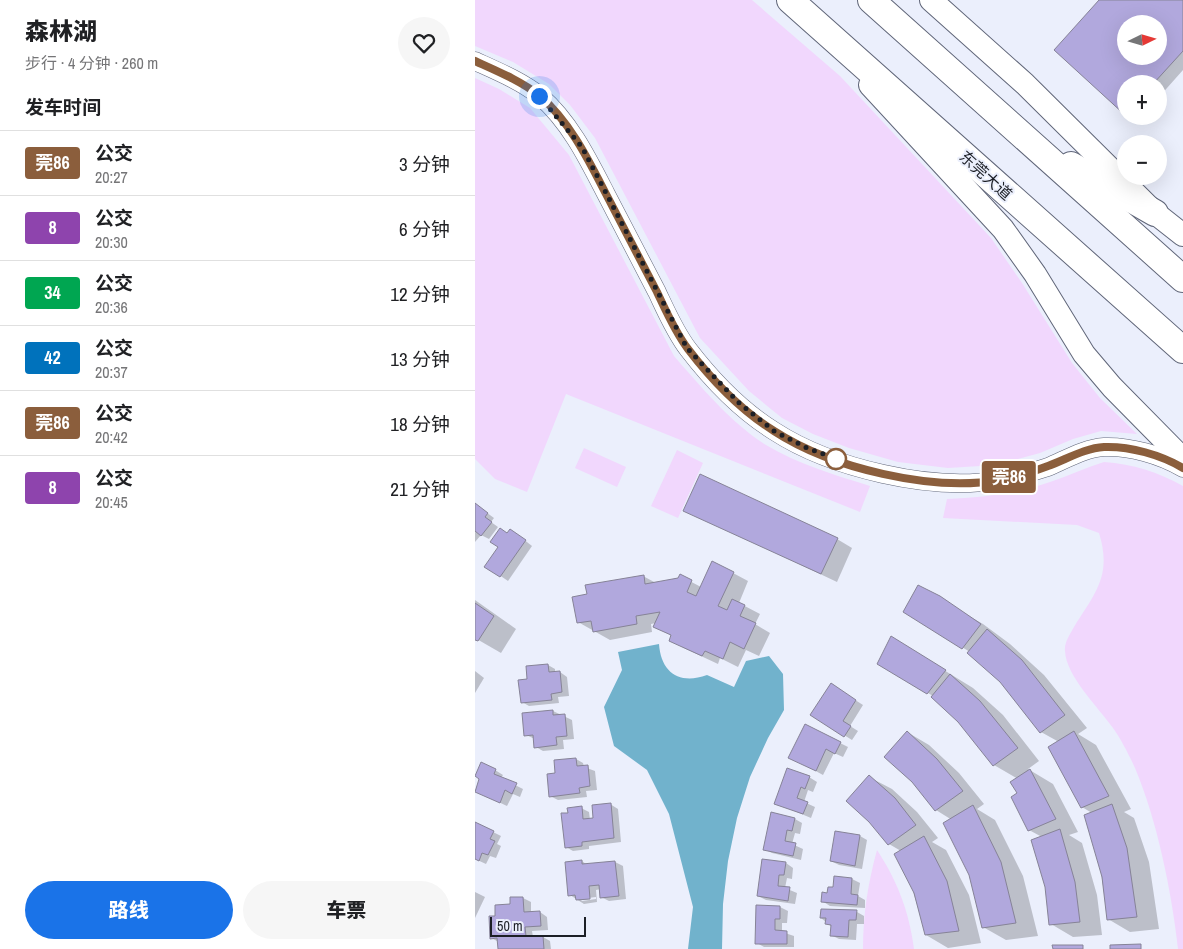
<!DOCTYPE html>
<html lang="zh">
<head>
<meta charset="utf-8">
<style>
	body { margin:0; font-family:"Archivo Narrow","Noto Sans SC",sans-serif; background:#f6f6f6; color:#202124; height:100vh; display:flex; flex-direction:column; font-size:19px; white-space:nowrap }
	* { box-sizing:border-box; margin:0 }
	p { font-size:16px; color:#757577 }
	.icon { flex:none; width:28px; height:28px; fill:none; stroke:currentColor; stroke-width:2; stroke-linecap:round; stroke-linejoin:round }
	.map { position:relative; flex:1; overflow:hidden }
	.side { display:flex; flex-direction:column; background:#fff; width:475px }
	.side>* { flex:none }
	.badge { padding:0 10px; border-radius:4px; font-size:18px; line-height:32px }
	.needle { width:32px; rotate:85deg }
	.buttons { position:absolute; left:642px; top:15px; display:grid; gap:10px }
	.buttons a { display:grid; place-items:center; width:50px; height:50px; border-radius:50%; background:#fff; box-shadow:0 5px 20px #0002; font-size:25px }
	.scale { position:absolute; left:15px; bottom:12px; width:96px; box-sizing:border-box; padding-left:5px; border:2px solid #1c1f26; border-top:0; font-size:14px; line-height:18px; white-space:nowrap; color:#1c1f26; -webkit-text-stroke:4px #ebeffc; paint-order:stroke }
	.you { position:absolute; width:25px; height:25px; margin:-12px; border:4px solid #fff; border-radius:50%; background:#1a73e8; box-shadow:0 0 0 8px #1a73e833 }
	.map>.badge { position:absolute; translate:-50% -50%; box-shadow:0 0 0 2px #fff }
	h2 { padding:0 25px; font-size:19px; line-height:45px }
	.round { display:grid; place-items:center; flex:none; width:52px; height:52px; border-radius:26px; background:#f6f6f6 }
	.head { display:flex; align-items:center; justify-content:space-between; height:85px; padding:0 25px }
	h1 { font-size:24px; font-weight:800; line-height:38px }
	.cta { display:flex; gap:10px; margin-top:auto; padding:10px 25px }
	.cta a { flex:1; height:58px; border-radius:30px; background:#1a73e8; color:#fff; font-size:20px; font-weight:800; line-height:58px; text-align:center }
	.cta a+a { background:#f6f6f6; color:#202124 }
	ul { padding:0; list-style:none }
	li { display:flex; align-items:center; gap:15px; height:65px; padding:0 25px; border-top:1px solid #e0e0e0 }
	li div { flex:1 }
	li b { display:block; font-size:19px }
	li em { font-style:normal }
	li .badge { min-width:55px; font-weight:700; text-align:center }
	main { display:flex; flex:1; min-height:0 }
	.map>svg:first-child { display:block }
	.green { fill:#f1d7fd }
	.water { fill:#71b2cc }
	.shadow { fill:#0003; fill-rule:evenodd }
	.building { fill:#b1a8dd; stroke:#868397; fill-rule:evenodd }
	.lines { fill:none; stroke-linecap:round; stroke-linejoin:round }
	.minor-casing { stroke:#606679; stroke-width:19 }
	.major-casing { stroke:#606679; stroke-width:24 }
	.highway-casing { stroke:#606679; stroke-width:28 }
	.minor { stroke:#fff; stroke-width:18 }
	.major { stroke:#fff; stroke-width:22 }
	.highway { stroke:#fff; stroke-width:26 }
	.line-casing { stroke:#fff; stroke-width:11 }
	.line { stroke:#8b5e3c; stroke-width:8 }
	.walk { stroke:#1c1f26; stroke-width:5; stroke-dasharray:0 9 }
	.stop-dot { fill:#fff; stroke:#8b5e3c; stroke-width:2.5 }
	.labels { text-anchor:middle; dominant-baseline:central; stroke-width:4; stroke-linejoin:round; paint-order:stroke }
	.street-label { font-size:16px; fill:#1c1f26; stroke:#ebeffc }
</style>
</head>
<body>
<main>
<section class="side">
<div class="head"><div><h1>森林湖</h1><p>步行 · 4 分钟 · 260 m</p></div><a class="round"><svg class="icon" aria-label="heart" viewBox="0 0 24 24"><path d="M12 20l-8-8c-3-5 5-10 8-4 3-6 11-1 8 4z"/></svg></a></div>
<h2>发车时间</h2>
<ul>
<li><span class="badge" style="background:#8b5e3c;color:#fff">莞86</span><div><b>公交</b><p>20:27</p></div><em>3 分钟</em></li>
<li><span class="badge" style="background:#8e44ad;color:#fff">8</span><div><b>公交</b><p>20:30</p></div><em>6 分钟</em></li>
<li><span class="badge" style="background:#00a651;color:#fff">34</span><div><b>公交</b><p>20:36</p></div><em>12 分钟</em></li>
<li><span class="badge" style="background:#0072bc;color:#fff">42</span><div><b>公交</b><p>20:37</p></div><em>13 分钟</em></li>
<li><span class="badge" style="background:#8b5e3c;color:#fff">莞86</span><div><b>公交</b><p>20:42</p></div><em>18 分钟</em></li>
<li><span class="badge" style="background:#8e44ad;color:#fff">8</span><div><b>公交</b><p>20:45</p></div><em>21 分钟</em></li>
</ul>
<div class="cta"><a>路线</a><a>车票</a></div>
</section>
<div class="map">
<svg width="708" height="949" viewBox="0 0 708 949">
	<rect width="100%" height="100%" fill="#ebeffc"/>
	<g class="green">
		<polygon points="0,0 277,0 365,76 516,238 547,283 597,363 625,398 662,434 626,431 598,439 565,453 521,465 473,468 423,462 374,448 338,434 307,418 274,391 225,338 120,138 95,105 74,84 38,62 0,46"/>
		<path d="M0,78L24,89L55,108L94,155L199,356C227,388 256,423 291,445C323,464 360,475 395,486L385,512L91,394L52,492L20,479L0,459Z"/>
		<polygon points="109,448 151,467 142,487 100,468"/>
		<polygon points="202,450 228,463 203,518 176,506"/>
		<path d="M629,462C658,464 683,472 708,486V949H703C697,893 682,820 660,768C654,755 646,739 638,728C623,707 591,676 590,651C589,643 595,634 599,627C621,592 637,575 624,533L602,525L468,518L472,499C507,497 541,494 575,482C593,476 610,468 629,462Z"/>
		<path d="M402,850C423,882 434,912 439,949H388C388,914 393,883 402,850Z"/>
	</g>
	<path class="water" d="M184,644C186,673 205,685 232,675L259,687L271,661L294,656L308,674L309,710L293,738L275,777L262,818L253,861L248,904L247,949H213L218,907L194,814L172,770L139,746L129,707L147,670L143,652Z"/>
	<g class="shadow">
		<path d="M626,0H708V70L684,97V84H651V115L580,50ZM651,24H684V56H651Z"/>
		<polygon points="654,116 666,116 662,121"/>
		<polygon points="0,504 19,518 16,522 23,527 14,539 6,535 0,542"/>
		<polygon points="210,510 362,539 377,548 362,582"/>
		<polygon points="33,534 43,535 57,546 33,581 11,566"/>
		<polygon points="258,573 273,581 264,603 285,614 280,624 295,633 284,656 271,650 263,667 245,658 243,664 211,649 195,640 197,636 180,627 181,623 176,624 177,632 135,640 103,622 113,595 168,576 181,583 204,579 205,576 226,587"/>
		<polygon points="443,587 508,624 535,644 569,675 612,728 603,734 621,745 656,809 649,812 659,818 674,862 684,929 655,932 633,919 617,813 607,807 584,742 566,732 525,681 495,652 430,612"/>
		<polygon points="0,600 41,629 26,653 0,638"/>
		<polygon points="438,651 498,688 528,715 564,761 553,769 578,784 603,832 594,835 607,843 622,895 627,935 598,937 576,924 567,837 554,830 543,794 543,779 519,765 484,722 458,696 403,663"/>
		<polygon points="73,665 80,669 80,673 85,672 92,677 94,696 83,697 84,703 54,706 47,702 54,680"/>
		<polygon points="0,671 9,678 0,693"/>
		<polygon points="363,689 388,705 375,726 383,731 377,740 337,715"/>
		<polygon points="78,711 97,720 99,739 88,740 89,749 68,751 61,747 60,739 51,735"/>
		<polygon points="432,732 454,745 484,773 509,804 502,809 520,820 548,876 563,936 531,940 508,927 495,875 477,820 461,810"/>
		<polygon points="365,743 373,747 368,757 359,753 348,775 315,757"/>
		<polygon points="101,759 108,763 109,767 120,771 122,790 111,791 112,797 83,800 75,796 82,774"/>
		<polygon points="20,770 28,775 26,778 48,789 45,797 38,794 32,806 0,791 5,779"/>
		<polygon points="334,777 342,782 338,792 333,790 329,802 340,807 336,818 300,803"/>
		<polygon points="394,777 417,789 442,812 463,838 457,842 471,850 494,895 506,943 473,948 451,935 426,851 414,844 395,821"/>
		<polygon points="135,804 143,809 146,842 114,846 114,849 98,851 91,847 94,814 106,808 114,812 115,820 120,819"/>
		<polygon points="320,819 327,823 325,834 320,833 317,844 328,849 326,860 297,853 289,849"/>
		<polygon points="0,823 26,836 22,844 26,846 21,858 15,856 11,864 0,859"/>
		<polygon points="385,836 392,840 387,869 364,865 356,861"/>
		<polygon points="288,860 311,863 318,868 317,879 312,878 310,888 322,893 320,904 291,900 283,896"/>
		<path d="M107,861L112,865L140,862L148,866L151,899L134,901L126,897V889L121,890L122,902L109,904L95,895ZM121,897V899L107,901L105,899Z"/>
		<polygon points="360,877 377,879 385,883 383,896 390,900 390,908 355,906 347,901 360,888"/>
		<polygon points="0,892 10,897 0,918"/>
		<polygon points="48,898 56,902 56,913 65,912 72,917 73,930 57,931 58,937 68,937 75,941 76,949 25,949 24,942 16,938 22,917 36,905 36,899"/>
		<polygon points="282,907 305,907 313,911 312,923 307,923 307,932 319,936 319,947 289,947 282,943"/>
		<polygon points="382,912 389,916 389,924 382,924 381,940 364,939 356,935 357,927 346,918"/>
	</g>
	<g class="building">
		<path d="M624,0H708V51L678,84H651L650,115L579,50ZM651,24H684V56H651Z"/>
		<polygon points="225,474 363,538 346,574 208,511"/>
		<polygon points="0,503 13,513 10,517 17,522 6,536 0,531"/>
		<polygon points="25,528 32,533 35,529 51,540 25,577 9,567 23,547 15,542"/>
		<polygon points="237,561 259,572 243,606 252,610 257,599 270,605 265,616 281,623 269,649 255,642 248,659 230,651 227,656 194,641 196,635 178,627 185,612 161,616 162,624 118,632 116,621 102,623 97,597 112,594 110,585 169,575 170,584 203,578 205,574 217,580 212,592 221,596"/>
		<polygon points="443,585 465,596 506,624 487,649 428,612"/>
		<polygon points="0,603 19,616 3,641 0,640"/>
		<polygon points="512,629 547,660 590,715 565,733 525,682 492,653"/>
		<polygon points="416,636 471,670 452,694 402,664"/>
		<polygon points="73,664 74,672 85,671 87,692 76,694 77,700 46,703 43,680 52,679 51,666"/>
		<polygon points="475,674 505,701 543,748 518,766 483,722 456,697"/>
		<polygon points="356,683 381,700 368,721 376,726 369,737 335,715"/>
		<polygon points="78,710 78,715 90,714 92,736 81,737 82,745 59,748 58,735 49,736 47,713"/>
		<polygon points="330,724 366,742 360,754 351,749 341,771 313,758"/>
		<polygon points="432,731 462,759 488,791 460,811 437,782 409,757"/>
		<polygon points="599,731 634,796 606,808 573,747"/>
		<polygon points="101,758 102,766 113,765 115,786 104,788 105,793 74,797 72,774 80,773 79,760"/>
		<polygon points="6,762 21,769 19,774 42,783 37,794 30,790 25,803 0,792 4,779 0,776"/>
		<polygon points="312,768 335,776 330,789 326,787 322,798 333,802 328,814 299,804"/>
		<polygon points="555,769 581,819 553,831 536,797 542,793 535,782"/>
		<polygon points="394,775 420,798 441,825 413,845 394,822 371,801"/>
		<polygon points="136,803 139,838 107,842 107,846 90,848 86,813 93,813 92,808 107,806 108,819 118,818 117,805"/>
		<polygon points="637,804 652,848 662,917 632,920 627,877 609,815"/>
		<polygon points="498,805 526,862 541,923 507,928 494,875 468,823"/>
		<polygon points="296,812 320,818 317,831 312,830 310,841 321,843 318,856 288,850"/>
		<polygon points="0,822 19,831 15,839 20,841 13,855 7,853 4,861 0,859"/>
		<polygon points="585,829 600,882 605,922 574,925 570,887 556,840"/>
		<polygon points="360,831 385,835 380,866 355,861"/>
		<polygon points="449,836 472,881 484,931 450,935 439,893 419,854"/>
		<polygon points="287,859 311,862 309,875 304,875 303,886 315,887 313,901 282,896"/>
		<polygon points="107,860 107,864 140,861 144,896 125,898 124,885 114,886 115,899 101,900 100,895 93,896 90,862"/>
		<polygon points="359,876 377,878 376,894 383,895 382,905 346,902 347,892 352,893 353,887 358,887"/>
		<polygon points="35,897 48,897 49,912 65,911 66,926 50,927 51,936 68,936 69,949 23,949 22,938 15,939 14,916 20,916 20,905 35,904"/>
		<polygon points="281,905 305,906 305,919 300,919 300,930 312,931 312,944 280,944"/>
		<polygon points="346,909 382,910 381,920 374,920 373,937 355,936 356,925 350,924 351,918 345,918"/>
		<polygon points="666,944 666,949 635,949 635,945"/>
		<polygon points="577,945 608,945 608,949 578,949"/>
	</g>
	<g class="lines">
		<defs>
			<path id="minor" d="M0,61C22,71 46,81 65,96C95,122 113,159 131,194C148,227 165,260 182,292C191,311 200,332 213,349C236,379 267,411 299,431C356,468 457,492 524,480C540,477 558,472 573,467C590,460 610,448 629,447C655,446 686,455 708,468"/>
			<g id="major">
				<polyline points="456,0 550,84 680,213 708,235"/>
				<polyline points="395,85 528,229 560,274 609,354 637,387 708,459"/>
			</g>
			<g id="highway">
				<polyline points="315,0 708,350"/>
				<polyline points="396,0 708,279"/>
				<polyline points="596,165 680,213"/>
			</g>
		</defs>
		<use href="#minor" class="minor-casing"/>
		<use href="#major" class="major-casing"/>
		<use href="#highway" class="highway-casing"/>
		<use href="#minor" class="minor"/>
		<use href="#major" class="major"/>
		<use href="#highway" class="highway"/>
	</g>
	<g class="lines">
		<defs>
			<path id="line" d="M0,61C22,71 46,81 65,96C95,122 113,159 131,194C148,227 165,260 182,292C191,311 200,332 213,349C236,379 267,411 299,431C356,468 457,492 524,480C540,477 558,472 573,466C590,460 610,448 629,447C655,446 686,455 708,468"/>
		</defs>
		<use href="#line" class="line-casing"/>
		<use href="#line" class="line"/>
		<polyline class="walk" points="64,96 107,147 212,348 263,402 299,431 332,448 370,462 361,459"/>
	</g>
	<circle class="stop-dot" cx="361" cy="459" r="10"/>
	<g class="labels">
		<g class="street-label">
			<text transform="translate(511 175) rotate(42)">东莞大道</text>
		</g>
	</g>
</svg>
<div class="buttons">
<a><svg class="needle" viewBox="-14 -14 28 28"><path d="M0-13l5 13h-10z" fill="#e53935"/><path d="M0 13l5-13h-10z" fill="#757577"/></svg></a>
<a>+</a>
<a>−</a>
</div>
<div class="scale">50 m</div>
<div class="you" style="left:64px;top:96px"></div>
<b class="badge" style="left:534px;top:477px;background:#8b5e3c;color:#fff">莞86</b>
</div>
</main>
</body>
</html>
